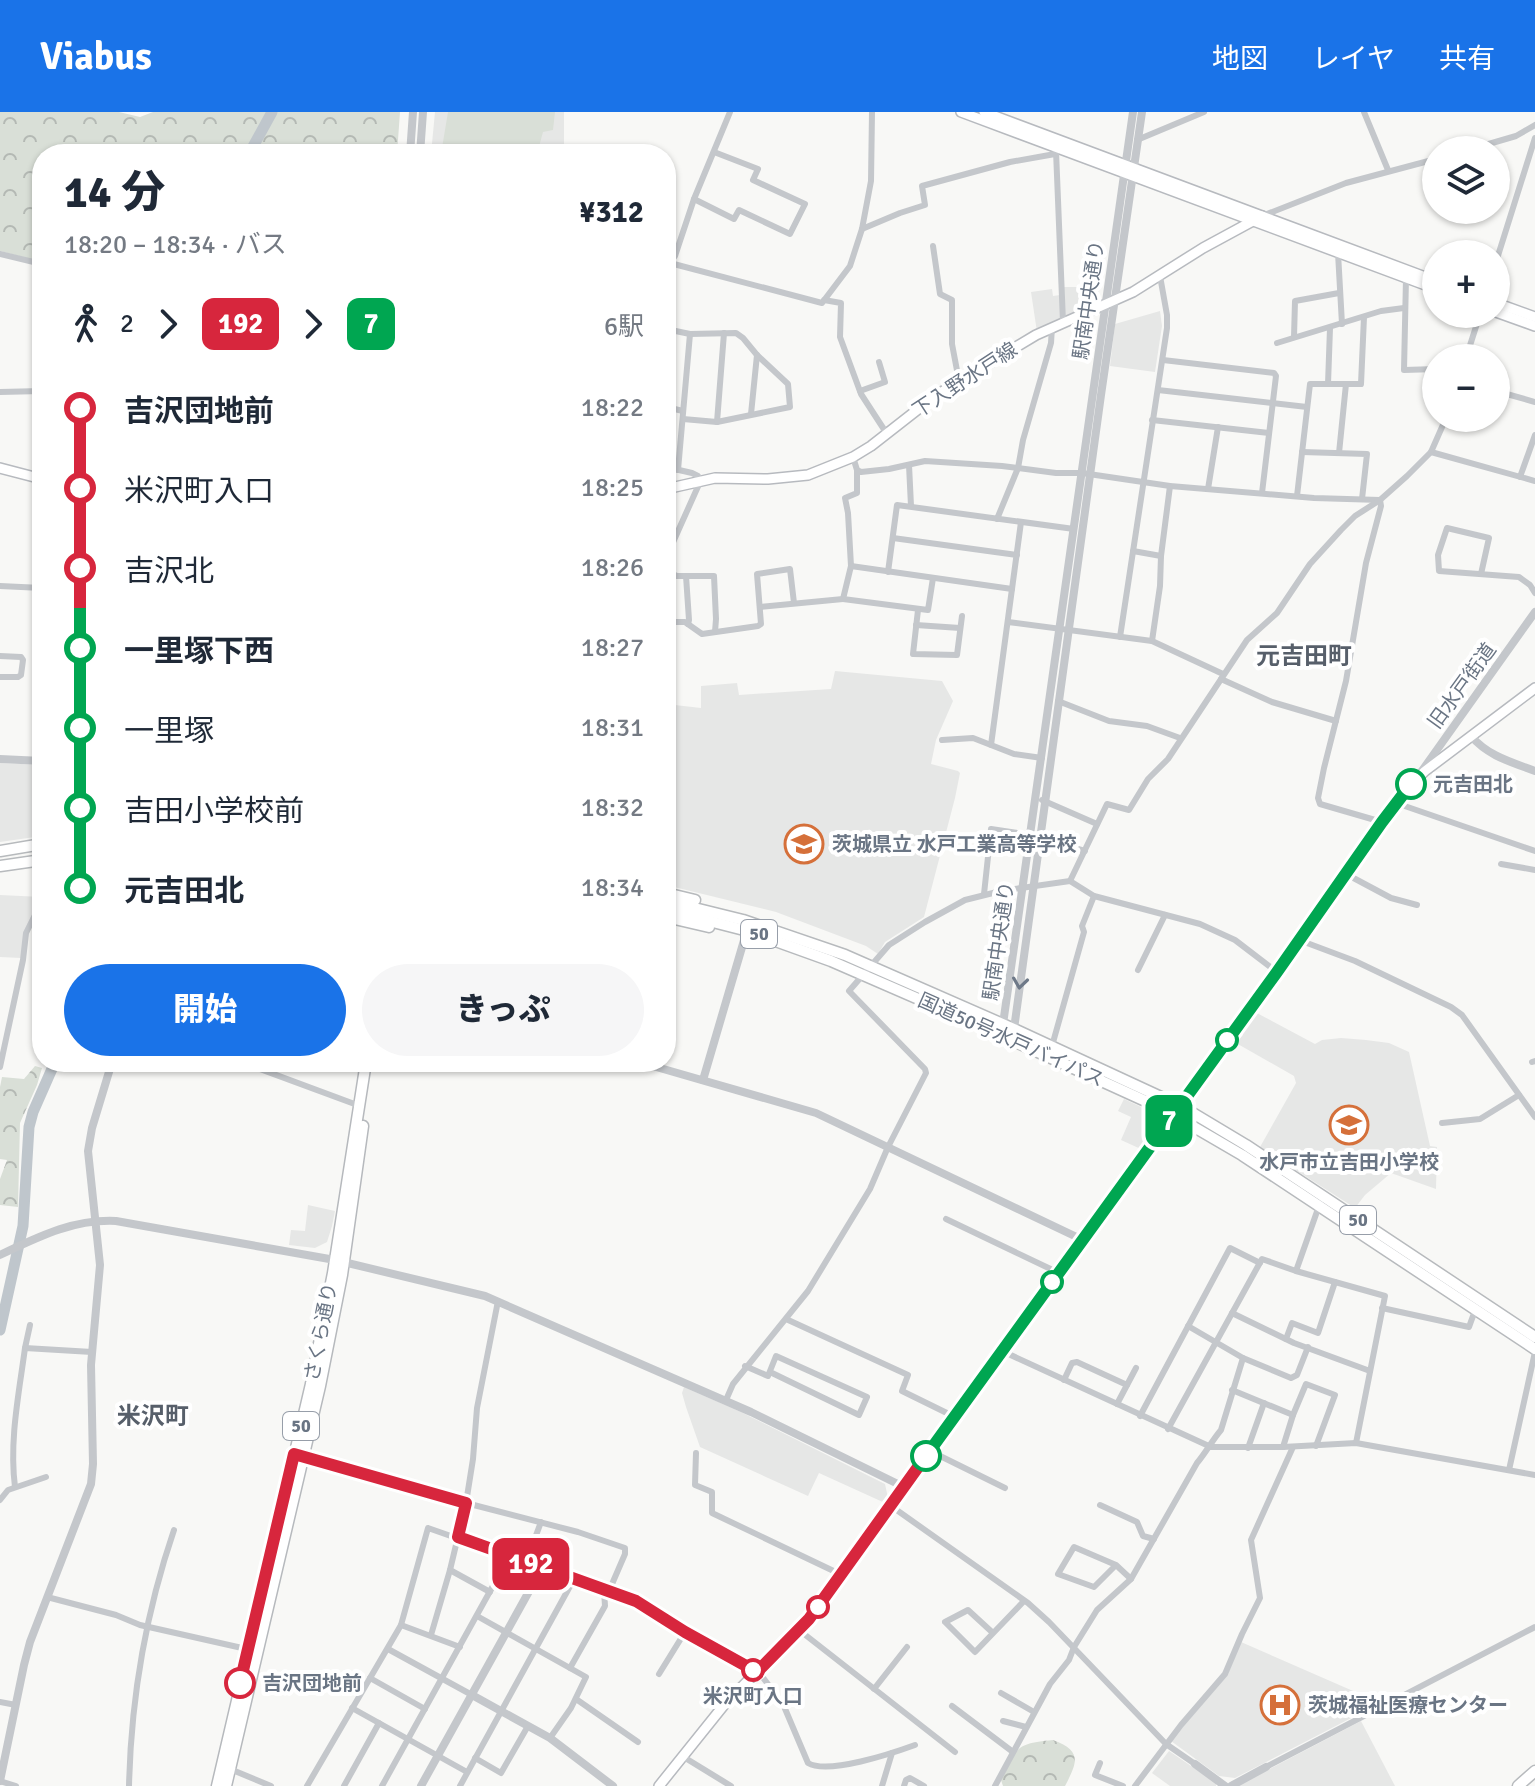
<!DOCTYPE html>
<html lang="ja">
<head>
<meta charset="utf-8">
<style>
	body { margin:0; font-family:Signika,"Noto Sans JP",sans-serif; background:#f6f6f7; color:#1f2937; height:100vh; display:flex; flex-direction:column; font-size:30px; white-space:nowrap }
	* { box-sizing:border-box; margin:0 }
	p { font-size:26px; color:#747a83 }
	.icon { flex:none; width:44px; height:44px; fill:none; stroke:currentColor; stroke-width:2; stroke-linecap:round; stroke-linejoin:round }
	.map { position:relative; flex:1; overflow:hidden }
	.details { position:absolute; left:32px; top:32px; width:644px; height:928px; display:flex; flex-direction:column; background:#fff; border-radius:32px; box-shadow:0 2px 6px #0004 }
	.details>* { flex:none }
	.badge { padding:0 16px; border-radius:12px; font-size:28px; line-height:52px }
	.fabs { position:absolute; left:1422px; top:24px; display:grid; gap:16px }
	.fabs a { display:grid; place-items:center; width:88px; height:88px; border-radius:50%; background:#fff; box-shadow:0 2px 6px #0004; font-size:40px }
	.map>.badge { position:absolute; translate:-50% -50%; box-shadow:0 0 0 4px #fff }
	.legs { display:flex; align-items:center; gap:12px; height:88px; padding:0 32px; font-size:26px }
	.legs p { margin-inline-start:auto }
	.overview { display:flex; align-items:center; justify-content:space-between; height:136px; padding:0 32px }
	h1 { font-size:44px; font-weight:800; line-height:60px }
	.primary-button { display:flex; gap:16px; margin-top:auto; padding:16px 32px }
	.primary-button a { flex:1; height:92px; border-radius:48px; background:#1a73e8; color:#fff; font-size:32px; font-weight:800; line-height:92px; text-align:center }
	.primary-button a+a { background:#f6f6f7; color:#1f2937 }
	ul { padding:0 32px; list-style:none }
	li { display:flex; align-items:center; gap:28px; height:80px; font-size:30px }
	li i { display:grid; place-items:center; width:12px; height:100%; margin:0 10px; background:currentColor }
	li i::after { content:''; width:20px; height:20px; margin:-10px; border:6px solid; border-radius:50%; background:#fff }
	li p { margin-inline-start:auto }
	li:first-child i { background:linear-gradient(#0000 50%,currentColor 0) }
	li:last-child i { background:linear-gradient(currentColor 50%,#0000 0) }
	header { display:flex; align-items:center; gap:48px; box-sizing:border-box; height:112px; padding:0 40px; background:#1a73e8; color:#fff }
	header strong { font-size:38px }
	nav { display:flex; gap:44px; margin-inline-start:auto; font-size:28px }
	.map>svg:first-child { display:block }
	.built { fill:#e6e7e6 }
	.forest { fill:url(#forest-crowns) }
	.garden { fill:#d9dfd7 }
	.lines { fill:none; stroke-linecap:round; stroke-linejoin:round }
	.river { stroke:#bfc6cc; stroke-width:11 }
	.secondary-casing { stroke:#b7babf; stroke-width:12 }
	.primary-casing { stroke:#b6b9bd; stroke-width:13 }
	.trunk-casing { stroke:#b7babd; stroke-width:13 }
	.minor { stroke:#c4c7cb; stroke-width:6 }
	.tertiary { stroke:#c4c7cb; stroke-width:8 }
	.secondary { stroke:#fff; stroke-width:9 }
	.primary { stroke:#fff; stroke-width:10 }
	.trunk { stroke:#fff; stroke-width:10 }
	.oneway { stroke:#6e7988 }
	.line-1-casing { stroke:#fff; stroke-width:18 }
	.line-2-casing { stroke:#fff; stroke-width:18 }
	.line-1 { stroke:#d7263d; stroke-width:12 }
	.line-2 { stroke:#00a651; stroke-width:12 }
	.stop-2-dot { fill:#fff; stroke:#00a651; stroke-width:4 }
	.stop-1-dot { fill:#fff; stroke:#d7263d; stroke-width:4 }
	.labels { text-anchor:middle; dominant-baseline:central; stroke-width:8; stroke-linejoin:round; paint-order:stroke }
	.shield { fill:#fff; stroke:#979ea9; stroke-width:2 }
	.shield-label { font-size:18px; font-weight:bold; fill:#6a7584 }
	.street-label { font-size:20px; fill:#6a7584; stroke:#fff }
	.stop-label { font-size:20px; font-weight:bold; fill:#6a7584; stroke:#fff; text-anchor:start }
	.poi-label { font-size:20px; font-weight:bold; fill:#6a7584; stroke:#fff; text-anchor:start }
	.quarter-label { font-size:24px; font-weight:bold; fill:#575f6a; stroke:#fff }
</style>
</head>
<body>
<header>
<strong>Viabus</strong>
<nav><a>地図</a><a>レイヤ</a><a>共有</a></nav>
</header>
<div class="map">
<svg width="1535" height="1674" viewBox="0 0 1535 1674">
	<defs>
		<pattern id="forest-crowns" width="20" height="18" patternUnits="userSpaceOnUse" patternTransform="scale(2)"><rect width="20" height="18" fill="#d9dfd7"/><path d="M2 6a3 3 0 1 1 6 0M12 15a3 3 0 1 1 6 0" fill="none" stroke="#b4b9b4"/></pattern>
	</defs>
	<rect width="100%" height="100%" fill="#f8f8f6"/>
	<g class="built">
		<polygon points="435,0 564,0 564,42 431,42"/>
		<polygon points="1082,164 1101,164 1097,195 1065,208 1064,175 1082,175"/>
		<polygon points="1052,177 1053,184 1060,183 1061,210 1037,220 1031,180"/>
		<polygon points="1160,199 1162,214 1155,260 1110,254 1115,212"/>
		<polygon points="835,559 942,569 953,589 936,628 931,652 958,659 960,661 955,686 924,805 885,830 878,842 866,834 776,800 666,773 666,692 670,673 666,673 666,592 701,596 701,574 737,571 739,583 831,577"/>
		<polygon points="0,651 42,653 42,724 0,730"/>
		<polygon points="0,783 42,785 25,819 21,846 0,845"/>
		<polygon points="1255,900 1315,932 1322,928 1341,926 1366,928 1389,931 1409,940 1430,1034 1437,1035 1436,1077 1391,1061 1365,1083 1355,1096 1260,1035 1296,971 1294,964 1236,931 1243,923 1240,919"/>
		<polygon points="1124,987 1154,1001 1159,1013 1143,1038 1121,1028 1131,1005 1118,999"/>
		<polygon points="308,1093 335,1099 332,1114 327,1130 315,1136 289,1133 291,1118 305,1119"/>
		<polygon points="684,1275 741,1300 885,1372 888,1386 885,1391 819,1361 808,1384 700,1335 686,1295 682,1281"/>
		<polygon points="1241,1530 1360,1582 1357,1603 1235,1666 1219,1664 1171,1629 1228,1562"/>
		<polygon points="1361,1609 1395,1674 1237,1674"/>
		<polygon points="1169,1639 1216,1671 1216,1674 1170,1674 1152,1661"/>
	</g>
	<g class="forest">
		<polygon points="0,0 119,0 140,5 153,0 400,0 397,42 42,42 42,150 0,139"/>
		<polygon points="35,954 42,956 37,973 20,1011 18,1095 0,1093 0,1067 7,1048 0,1047 0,975 2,965 24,967"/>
		<path d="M1053,1628C1083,1639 1077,1651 1065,1674H1003L1001,1668C1018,1635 1014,1632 1053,1628Z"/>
	</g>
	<polygon class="garden" points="448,0 555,0 553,18 543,20 537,42 441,42"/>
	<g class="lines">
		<g class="river">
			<polyline points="249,42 272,0"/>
			<polyline points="0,1218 23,1114 29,1015 33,1000 55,950"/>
		</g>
		<defs>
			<g id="secondary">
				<polyline points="961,0 1436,177"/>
				<polyline points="984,0 1436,169"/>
				<polyline points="1496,191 1535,205"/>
				<polyline points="1496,200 1535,214"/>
				<polyline points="0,356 42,367"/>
				<polyline points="666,377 715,366 768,367 808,363 853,345 871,334 935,284 1036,223 1133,180 1203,136 1262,104"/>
				<polyline points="659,1674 724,1593 809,1507 1277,860 1406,677 1425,659 1535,576"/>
			</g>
			<g id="primary">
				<polyline points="217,1674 311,1272 333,1161 366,950"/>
				<polyline points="226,1674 320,1274 342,1163 363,1014"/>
			</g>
			<g id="trunk">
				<polyline points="0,739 42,732"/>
				<polyline points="0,754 42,748"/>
				<polyline points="666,781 695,788"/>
				<polyline points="666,789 743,808 845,843 1014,917 1163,986 1191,1000 1246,1033 1535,1225"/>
				<polyline points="666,798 748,819 831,849 983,915 1163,997 1242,1043 1535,1237"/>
				<polyline points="666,805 709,815"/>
				<polyline points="1518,1674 1535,1659"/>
			</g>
		</defs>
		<use href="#secondary" class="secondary-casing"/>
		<use href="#primary" class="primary-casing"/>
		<use href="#trunk" class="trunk-casing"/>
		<g class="minor">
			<polyline points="1364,0 1388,58"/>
			<polyline points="1137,28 1204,0"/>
			<polyline points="1468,38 1516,24 1535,13"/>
			<polyline points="1056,39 1063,210"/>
			<polyline points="694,87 734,107 739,98 790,122 805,92 753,68 758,57 714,40"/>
			<polyline points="1262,104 1346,71 1436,47"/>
			<polyline points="862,117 900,101 925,93 922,74 1010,50 1055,42"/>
			<polyline points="933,134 940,182 952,188 952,232 959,269"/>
			<polyline points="1338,141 1342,212"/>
			<polyline points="0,142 42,152"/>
			<polyline points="1496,150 1535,26"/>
			<polyline points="670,151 822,191 850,154 862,117 871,69 872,0"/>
			<polyline points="666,154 675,144 694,87 730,0"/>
			<polyline points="1406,166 1404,258 1436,257"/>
			<polyline points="824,188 841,191 840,225 861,282 887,322"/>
			<polyline points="666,217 690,222 736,221 743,226 757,243 788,272 790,295 717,310 683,307"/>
			<polyline points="1294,225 1295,189 1339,181"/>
			<polyline points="1277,231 1381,199 1404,196"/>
			<polyline points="1466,246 1480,202"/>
			<polyline points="1163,248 1274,261 1276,264 1262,381"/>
			<polyline points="1328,272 1330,216"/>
			<polyline points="1158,278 1307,295"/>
			<polyline points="860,279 885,270 879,250"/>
			<polyline points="1496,279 1535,290"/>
			<polyline points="0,280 42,279"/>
			<polyline points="666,295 683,299"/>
			<polyline points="751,302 757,243"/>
			<polyline points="1152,308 1269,321"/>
			<polyline points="717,310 724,221"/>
			<polyline points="1302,340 1367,342 1362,387"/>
			<polyline points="1431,340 1535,369"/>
			<polyline points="1339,341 1346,272"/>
			<polyline points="853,345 857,358 861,360 889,357 925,349 1002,354 1056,361 1082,361 1170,374 1314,386 1380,388 1381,394 1366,451 1346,569 1324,656 1318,686 1320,692 1382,710"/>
			<polyline points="909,353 911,394"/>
			<polyline points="666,355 692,361 698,364 700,370 666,446"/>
			<polyline points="678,358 690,222"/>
			<polyline points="857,358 857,381 845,386 848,401 851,454 843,487 928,498 933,466"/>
			<polyline points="1520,365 1535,323"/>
			<polyline points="1208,377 1218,315"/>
			<polyline points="1297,384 1310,272 1361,272 1364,205"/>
			<polyline points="997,407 1018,356 1023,328 1051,231 1052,215"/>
			<polyline points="893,426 1017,443"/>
			<polyline points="1133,439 1161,444"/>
			<polyline points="851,454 1012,477"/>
			<polyline points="666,459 677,464 714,464 716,507 715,520"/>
			<polyline points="888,460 897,393 1074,417"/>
			<polyline points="1481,462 1489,426 1447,416 1438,443 1439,459 1519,465 1530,473 1535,481"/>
			<polyline points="686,464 689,508 688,512"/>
			<polyline points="0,474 42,476"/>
			<polyline points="760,495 843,487"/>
			<polyline points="918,498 913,542 957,543 962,504"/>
			<polyline points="666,510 685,510 702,522 758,514 761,512 757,462 790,457 794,491"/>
			<polyline points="1008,510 1152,529 1223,562"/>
			<polyline points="916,513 960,516"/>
			<polyline points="1120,525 1167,216 1167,203 1160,164"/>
			<polyline points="1152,529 1160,474 1161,444 1170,374"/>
			<polyline points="0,544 21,545 23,548 21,563 18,565 0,565"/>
			<polyline points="1221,567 1272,590 1336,609"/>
			<polyline points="1058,589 1109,609 1147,614 1180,626"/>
			<polyline points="942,628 973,626 1014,642 1042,646"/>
			<polyline points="991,633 1021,410"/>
			<polyline points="1042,688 1097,712"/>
			<polyline points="1396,691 1535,739"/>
			<polyline points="1039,726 1085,739"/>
			<polyline points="1501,752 1535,758"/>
			<polyline points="1346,762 1391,786 1417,793"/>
			<polyline points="1070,769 1094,784 1200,812 1235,828 1277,860"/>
			<polyline points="984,782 991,717 1031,723"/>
			<polyline points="1299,828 1355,849 1451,895 1462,903 1535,1005"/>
			<polyline points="1138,858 1165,803"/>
			<polyline points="1052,934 1084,820 1082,814 1094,784"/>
			<polyline points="241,950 360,994"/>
			<polyline points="1532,950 1535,949"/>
			<polyline points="0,955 23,848 26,821 42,789"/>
			<polyline points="1442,1011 1480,1007 1519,983"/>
			<polyline points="946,1107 1059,1161"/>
			<polyline points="1296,1159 1320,1091"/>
			<polyline points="1382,1196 1469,1215 1473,1204 1478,1198"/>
			<polyline points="1232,1201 1294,1231 1370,1259"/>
			<polyline points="786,1207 908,1263 902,1279 955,1305"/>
			<polyline points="1188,1214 1243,1246 1291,1266 1297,1263 1308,1235"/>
			<polyline points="1286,1227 1292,1211 1318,1221 1335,1170"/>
			<polyline points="25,1236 30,1213"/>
			<polyline points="1002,1239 1211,1335 1283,1335 1356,1331 1535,1363"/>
			<polyline points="745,1254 768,1264 776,1244 867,1285 859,1303 770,1260"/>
			<polyline points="1064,1268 1072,1251 1077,1250 1127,1273"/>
			<polyline points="1232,1278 1293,1303"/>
			<polyline points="726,1288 733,1272 808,1179 870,1077 888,1035 926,961 925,957 849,879 889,833 925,810 965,788 1001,779 1070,769 1107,692 1129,698 1148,667 1168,647 1247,528 1277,501 1310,452 1341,418 1355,404 1380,388 1407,364 1431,340 1446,306"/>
			<polyline points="1117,1292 1136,1256"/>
			<polyline points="1140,1304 1230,1136 1260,1151"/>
			<polyline points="1168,1317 1262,1147 1296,1159 1385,1184 1356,1331"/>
			<polyline points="1283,1335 1293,1303 1306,1272 1335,1283 1316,1334"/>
			<polyline points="1248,1336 1264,1291"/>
			<polyline points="930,1339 1005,1376"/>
			<polyline points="696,1341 695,1373 712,1380 712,1401 842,1463"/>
			<polyline points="304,1344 466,1391 578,1420 625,1436 625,1442 609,1479"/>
			<polyline points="1509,1358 1535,1240"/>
			<path d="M15,1375C9,1329 19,1281 25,1236L92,1240"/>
			<polyline points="0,1388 8,1378 46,1365"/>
			<polyline points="1100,1393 1137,1410 1143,1424 1154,1427"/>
			<polyline points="891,1394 1028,1491 1049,1510 1166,1632 1195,1652"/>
			<polyline points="526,1450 541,1410"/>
			<polyline points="1116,1453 1094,1475 1058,1462 1074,1435 1116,1453 1131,1467"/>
			<polyline points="450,1458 490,1480"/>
			<polyline points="47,1485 116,1503 140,1513 251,1538"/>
			<polyline points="477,1504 586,1565 571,1596 550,1626"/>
			<polyline points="401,1513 460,1535"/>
			<polyline points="799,1518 955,1640"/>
			<polyline points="993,1521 968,1498 945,1510 975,1540 1024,1489"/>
			<polyline points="431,1523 450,1458 466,1391 473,1347 477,1296 498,1189"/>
			<polyline points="388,1537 472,1583"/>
			<polyline points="570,1556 605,1494 604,1478"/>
			<polyline points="659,1562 685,1520"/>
			<polyline points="370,1566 425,1597"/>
			<polyline points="874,1577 907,1535"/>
			<polyline points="1001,1581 1034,1600"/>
			<polyline points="576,1587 638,1630"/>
			<polyline points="0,1590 16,1593"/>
			<polyline points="952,1594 1013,1640"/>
			<polyline points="352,1596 467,1660"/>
			<polyline points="1003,1609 1026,1615"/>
			<polyline points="682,1644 731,1674"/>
			<polyline points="475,1646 501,1661 528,1614"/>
			<polyline points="1100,1651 1095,1663 1123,1674"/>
			<polyline points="1266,1655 1535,1515"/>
			<polyline points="230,1657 271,1674"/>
			<polyline points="0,1669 16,1674"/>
			<path d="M129,1674C131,1587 146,1500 174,1418"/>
			<path d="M307,1674L401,1513L428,1416L636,1489L685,1520L757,1560L761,1563L783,1592L808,1651C828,1663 893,1641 915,1633"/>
			<polyline points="344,1674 379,1611"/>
			<polyline points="382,1674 509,1445"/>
			<polyline points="460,1674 574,1467"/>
			<polyline points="882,1674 892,1641"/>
			<polyline points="904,1674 906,1668 910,1666 924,1674"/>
			<path d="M995,1674L1050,1572L1069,1548L1074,1535L1097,1498L1131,1467L1197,1351C1207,1339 1211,1330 1221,1318L1243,1246"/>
			<polyline points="1135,1674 1181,1613 1225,1562 1242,1522 1260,1486 1251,1428 1293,1335"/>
		</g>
		<g class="tertiary">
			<polyline points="410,42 413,0"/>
			<polyline points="420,42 423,0"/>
			<path d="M1471,624C1488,644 1511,650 1535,659"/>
			<polyline points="0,647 42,649"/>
			<polyline points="1419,663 1535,500"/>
			<polyline points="1004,917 1003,912 1133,0"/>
			<polyline points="1012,919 1014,917 1101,283 1142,0"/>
			<polyline points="639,950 816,1001 1083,1128"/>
			<polyline points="703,968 745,825"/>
			<path d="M0,1143C38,1125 73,1107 116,1109L335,1148L485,1184L751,1300L904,1375"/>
			<polyline points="472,1583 550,1626 613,1674"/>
			<polyline points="1195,1652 1225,1674"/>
			<polyline points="0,1669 24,1553 30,1530 91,1372 93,1352 91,1253 100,1153 88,1039 92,1016 112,950"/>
			<polyline points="421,1674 542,1456"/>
			<polyline points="1231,1674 1266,1655"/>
		</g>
		<use href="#secondary" class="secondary"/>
		<use href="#primary" class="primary"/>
		<use href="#trunk" class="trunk"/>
	</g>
	<defs><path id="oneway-chevron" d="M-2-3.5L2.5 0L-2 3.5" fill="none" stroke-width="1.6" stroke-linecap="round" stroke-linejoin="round" transform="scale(2)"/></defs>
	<use class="oneway" href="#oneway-chevron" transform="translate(1020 871) rotate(98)"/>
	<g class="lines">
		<defs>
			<polyline id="line-1" points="240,1571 294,1342 466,1391 458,1425 636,1489 685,1520 757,1560 809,1507 926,1344"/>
			<polyline id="line-2" points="926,1344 1277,860 1382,710 1411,672"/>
		</defs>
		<use href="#line-1" class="line-1-casing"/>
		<use href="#line-2" class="line-2-casing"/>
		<use href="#line-1" class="line-1"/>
		<use href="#line-2" class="line-2"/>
	</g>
	<defs>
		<symbol id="school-ring" viewBox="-11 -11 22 22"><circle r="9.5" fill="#fff" stroke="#d5703a" stroke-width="1.5"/><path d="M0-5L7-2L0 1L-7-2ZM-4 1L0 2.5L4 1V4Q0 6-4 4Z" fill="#d5703a"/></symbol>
		<symbol id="hospital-ring" viewBox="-11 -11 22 22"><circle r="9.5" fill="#fff" stroke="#d5703a" stroke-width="1.5"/><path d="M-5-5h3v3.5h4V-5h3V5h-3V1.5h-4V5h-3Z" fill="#d5703a"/></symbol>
	</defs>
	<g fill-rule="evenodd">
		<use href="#school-ring" x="782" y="710" width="44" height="44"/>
		<use href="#school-ring" x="1327" y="991" width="44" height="44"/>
		<use href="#hospital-ring" x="1258" y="1571" width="44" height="44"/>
	</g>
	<g class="stop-2-dot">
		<circle cx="1411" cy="672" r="14"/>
		<circle cx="1227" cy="928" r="10"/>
		<circle cx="1052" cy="1170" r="10"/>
		<circle cx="926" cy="1344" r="14"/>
	</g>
	<g class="stop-1-dot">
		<circle cx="818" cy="1495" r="10"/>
		<circle cx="753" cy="1558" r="10"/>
		<circle cx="240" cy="1571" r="14"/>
	</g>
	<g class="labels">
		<g class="shield">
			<rect x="741" y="808" width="36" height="28" rx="6"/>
			<rect x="1340" y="1094" width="36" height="28" rx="6"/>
			<rect x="283" y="1300" width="36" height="28" rx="6"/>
		</g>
		<g class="shield-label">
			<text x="759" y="822">50</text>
			<text x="1358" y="1108">50</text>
			<text x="301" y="1314">50</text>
		</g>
		<g class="street-label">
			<text transform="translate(1089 188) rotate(-82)">駅南中央通り</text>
			<text transform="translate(965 268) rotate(-33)">下入野水戸線</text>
			<text transform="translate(1462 574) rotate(-54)">旧水戸街道</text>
			<text transform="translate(999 829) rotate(-82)">駅南中央通り</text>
			<text transform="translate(1011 928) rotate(24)">国道50号水戸バイパス</text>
			<text transform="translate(321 1220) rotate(-79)">さくら通り</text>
		</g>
		<g class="stop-label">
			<text x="1433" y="672">元吉田北</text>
			<text x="262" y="1571">吉沢団地前</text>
			<text x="753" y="1584" text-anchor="middle">米沢町入口</text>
		</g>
		<g class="poi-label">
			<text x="832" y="732">茨城県立 水戸工業高等学校</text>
			<text x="1349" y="1050" text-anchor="middle">水戸市立吉田小学校</text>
			<text x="1308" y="1593">茨城福祉医療センター</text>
		</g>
		<g class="quarter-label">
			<text x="1304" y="544">元吉田町</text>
			<text x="153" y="1304">米沢町</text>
		</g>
	</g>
</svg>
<div class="fabs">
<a><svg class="icon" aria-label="layers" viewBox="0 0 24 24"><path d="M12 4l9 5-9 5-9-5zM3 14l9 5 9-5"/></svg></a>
<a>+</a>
<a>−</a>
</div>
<b class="badge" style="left:531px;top:1452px;background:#d7263d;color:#fff">192</b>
<b class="badge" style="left:1169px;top:1009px;background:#00a651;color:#fff">7</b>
<section class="details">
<div class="overview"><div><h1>14 分</h1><p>18:20 – 18:34 · バス</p></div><b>¥312</b></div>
<div class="legs"><svg class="icon" aria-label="walk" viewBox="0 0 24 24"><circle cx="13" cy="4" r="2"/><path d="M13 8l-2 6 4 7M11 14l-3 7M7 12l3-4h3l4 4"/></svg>2<svg class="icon" aria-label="forward" viewBox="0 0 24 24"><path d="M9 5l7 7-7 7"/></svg><b class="badge" style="background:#d7263d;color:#fff">192</b><svg class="icon" aria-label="forward" viewBox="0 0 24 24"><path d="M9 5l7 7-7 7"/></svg><b class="badge" style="background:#00a651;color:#fff">7</b><p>6駅</p></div>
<ul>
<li><i style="color:#d7263d"></i><b>吉沢団地前</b><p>18:22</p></li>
<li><i style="color:#d7263d"></i><span>米沢町入口</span><p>18:25</p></li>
<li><i style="color:#d7263d"></i><span>吉沢北</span><p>18:26</p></li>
<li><i style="color:#00a651"></i><b>一里塚下西</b><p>18:27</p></li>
<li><i style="color:#00a651"></i><span>一里塚</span><p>18:31</p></li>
<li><i style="color:#00a651"></i><span>吉田小学校前</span><p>18:32</p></li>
<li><i style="color:#00a651"></i><b>元吉田北</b><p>18:34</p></li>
</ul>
<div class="primary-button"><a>開始</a><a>きっぷ</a></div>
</section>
</div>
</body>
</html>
